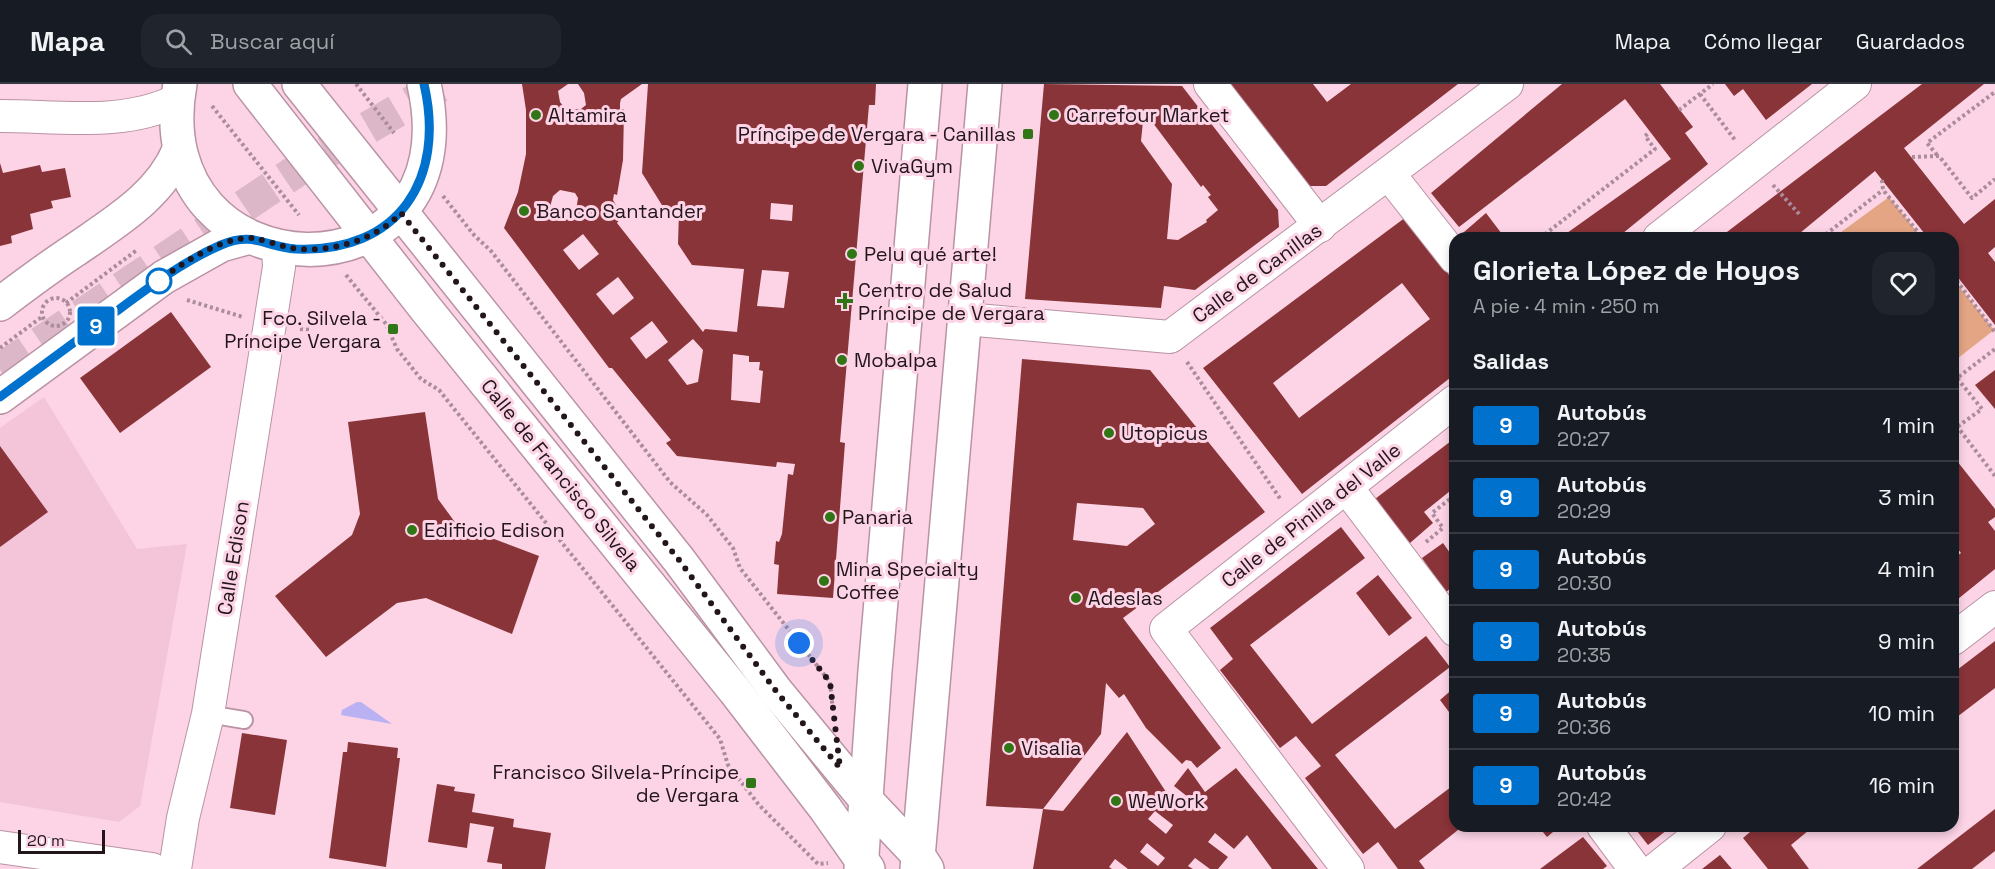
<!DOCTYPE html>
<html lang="es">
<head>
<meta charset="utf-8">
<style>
	body { margin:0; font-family:"Space Grotesk",sans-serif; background:#20242c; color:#f1f3f6; height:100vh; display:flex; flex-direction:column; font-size:22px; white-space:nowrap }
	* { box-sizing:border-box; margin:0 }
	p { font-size:20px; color:#9ea1a6 }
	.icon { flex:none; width:33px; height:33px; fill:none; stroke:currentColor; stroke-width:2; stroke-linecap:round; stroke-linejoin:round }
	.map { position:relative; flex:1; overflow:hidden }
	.drawer { position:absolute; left:1449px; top:148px; width:510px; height:600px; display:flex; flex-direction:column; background:#171b24; border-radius:18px; box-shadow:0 3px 9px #0003 }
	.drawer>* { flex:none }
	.badge { padding:0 12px; border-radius:4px; font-size:21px; line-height:39px }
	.scale { position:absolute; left:18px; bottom:15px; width:87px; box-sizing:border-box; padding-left:6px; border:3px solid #23151c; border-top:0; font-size:16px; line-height:21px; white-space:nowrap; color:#23151c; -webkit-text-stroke:4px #fcd4e5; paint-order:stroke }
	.you { position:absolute; width:30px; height:30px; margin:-15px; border:4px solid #fff; border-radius:50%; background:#1a73e8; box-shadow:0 0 0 9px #1a73e833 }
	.map>.badge { position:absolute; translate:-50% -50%; box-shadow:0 0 0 3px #fff }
	h2 { padding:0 24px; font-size:22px; line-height:54px }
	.round { display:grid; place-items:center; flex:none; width:63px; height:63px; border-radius:18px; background:#20242c }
	.overview { display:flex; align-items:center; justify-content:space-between; height:102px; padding:0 24px }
	h1 { font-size:28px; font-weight:700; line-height:45px }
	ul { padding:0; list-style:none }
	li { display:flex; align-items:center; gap:18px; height:72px; padding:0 24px; border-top:2px solid #363941 }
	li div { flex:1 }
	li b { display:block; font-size:22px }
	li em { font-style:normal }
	li .badge { min-width:66px; font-weight:700; text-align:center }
	header { display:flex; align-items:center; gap:36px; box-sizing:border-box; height:84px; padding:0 30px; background:#171b24; border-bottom:2px solid #363941 }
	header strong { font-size:28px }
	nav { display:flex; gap:33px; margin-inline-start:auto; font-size:21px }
	.search { width:420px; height:54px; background:#20242c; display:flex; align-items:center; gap:15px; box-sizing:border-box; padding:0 21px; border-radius:18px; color:#9ea1a6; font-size:22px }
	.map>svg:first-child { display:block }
	.built { fill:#f4c4d9 }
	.green { fill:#e3a584 }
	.water { fill:#bab1f3 }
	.building { fill:#893439; fill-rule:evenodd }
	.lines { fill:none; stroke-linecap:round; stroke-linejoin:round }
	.highway-tunnel { stroke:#dbb7c7; stroke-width:33; stroke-dasharray:33 16; stroke-linecap:butt }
	.lane-casing { stroke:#b993a4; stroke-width:20 }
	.street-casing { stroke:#b993a4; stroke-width:34 }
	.secondary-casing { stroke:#b993a4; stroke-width:36 }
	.primary-casing { stroke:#b993a4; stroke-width:36 }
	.path { stroke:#ab8c9a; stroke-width:4; stroke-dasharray:3 3; stroke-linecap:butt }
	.lane { stroke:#fff; stroke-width:16 }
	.street { stroke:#fff; stroke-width:32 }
	.secondary { stroke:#fff; stroke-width:33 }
	.primary { stroke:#fff; stroke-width:33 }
	.line-casing { stroke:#fff; stroke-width:14 }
	.line { stroke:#0072ce; stroke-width:9 }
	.walk { stroke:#23151c; stroke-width:6; stroke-dasharray:0 10.8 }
	.poi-dot { fill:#307516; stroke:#fcd4e5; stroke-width:2 }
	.stop-dot { fill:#fff; stroke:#0072ce; stroke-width:3 }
	.labels { text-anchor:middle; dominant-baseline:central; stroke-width:6; stroke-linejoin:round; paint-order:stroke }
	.poi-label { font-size:20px; fill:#23151c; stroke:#fcd4e5; text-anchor:start }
	.street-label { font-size:20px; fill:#23151c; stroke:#fcd4e5 }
</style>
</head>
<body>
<header>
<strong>Mapa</strong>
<div class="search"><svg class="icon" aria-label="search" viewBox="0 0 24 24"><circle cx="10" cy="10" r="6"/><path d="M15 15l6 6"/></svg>Buscar aquí</div>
<nav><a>Mapa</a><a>Cómo llegar</a><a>Guardados</a></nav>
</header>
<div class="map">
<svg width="1995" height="785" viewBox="0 0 1995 785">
	<rect width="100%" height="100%" fill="#fcd4e5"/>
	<polygon class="built" points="44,313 137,465 187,460 140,722 119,738 0,718 0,344"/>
	<g class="green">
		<polygon points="1889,113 1922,154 1833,154"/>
		<polygon points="1953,195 1994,246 1953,278"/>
	</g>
	<polygon class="water" points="357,618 361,618 392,640 341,631 342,626"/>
	<g class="building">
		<path d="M522,0H568L558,7L560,18L566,26L581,25L586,21L584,9L578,0H642L621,15L620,19V25H624L623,76L617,111L614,110L613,116L622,132L617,139L703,248L705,245L737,248L744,185L692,181L678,160L679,128L665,126L642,89L648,0H876L875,21H869L840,358L845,359L833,514L777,510L779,481L774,480L776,457L779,458L782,450L788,390L793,391L795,380L777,378L776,383L677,372L666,359L671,356L612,284H609L504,144L518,108L526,70V26ZM560,106L575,109L578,114L576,127L567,134L553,129L550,123L553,112ZM771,119L793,121L792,137L770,135ZM583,150L599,170L579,186L563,166ZM762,186L789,188L784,224L757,222ZM618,193L634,214L613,231L596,210ZM652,237L668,258L646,275L630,254ZM693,255L703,266L698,298L687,301L668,276ZM733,270L749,272V278H760L759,286L763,287L760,319L731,316Z"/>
		<path d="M1044,0L1182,2L1278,126L1279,143L1195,206L1164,202L1161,224L1025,215ZM1144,27L1201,103L1203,101L1211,111L1208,113L1218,126L1206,136L1207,138L1178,156L1167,155L1172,100L1141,57Z"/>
		<polygon points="1230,0 1313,0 1327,18 1351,0 1458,0 1326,102 1309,102"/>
		<polygon points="1562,0 1660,0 1693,43 1685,49 1708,80 1617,154 1560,154 1671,75 1625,15 1459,143 1431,109"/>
		<polygon points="1725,0 1812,0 1766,36 1743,5 1734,12"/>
		<polygon points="1922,0 1984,0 1904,64 1964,140 1995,115 1995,163 1988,169 1995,178 1995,241 1953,187 1953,154 1928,154 1875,87 1794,154 1719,154"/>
		<polygon points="0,79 3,89 40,81 42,88 65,84 71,113 51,117 53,124 30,130 33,145 11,152 12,159 0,162"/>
		<polygon points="1486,129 1505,154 1469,154 1464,148"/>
		<path d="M1406,133L1455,199V290L1302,410L1203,284ZM1402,199L1430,235L1299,334L1273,299Z"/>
		<polygon points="171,228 211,283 120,349 80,294"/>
		<path d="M1022,275L1150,286L1265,428L1123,534L1221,664L1197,684L1191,677L1186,676L1182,680L1146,644L1124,610L1119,614L1106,599L1101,650L1043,725L1063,727L1127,648L1168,711L1187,725L1193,717L1174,702L1188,684L1205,708L1236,684L1318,785H1272L1247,751L1234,765L1215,749L1208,758L1228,773L1218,785H1210L1195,774L1188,782L1193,785H1128L1115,775L1109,783L1112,785H1033L1043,725L986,722ZM1077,419L1143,424L1155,440L1127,462L1073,456ZM1155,727L1173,741L1166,750L1148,735ZM1147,759L1165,774L1158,782L1140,768Z"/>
		<polygon points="1995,286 1995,325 1975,301"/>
		<polygon points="425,328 438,415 457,441 539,472 512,550 426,514 397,519 326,573 275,512 352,451 360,430 348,338"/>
		<polygon points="1455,354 1455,403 1424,428 1433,439 1410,459 1375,415"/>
		<polygon points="0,362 48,428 0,463"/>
		<polygon points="1953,372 1995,425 1995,433 1988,438 1995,447 1995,485 1953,519 1953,475 1961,469 1953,459"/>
		<polygon points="1341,443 1365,474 1250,561 1312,640 1426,552 1450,583 1335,671 1395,745 1455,700 1455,742 1463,742 1419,777 1425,785 1398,785 1378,758 1363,770 1305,694 1321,682 1296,652 1280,664 1220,586 1233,575 1210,544"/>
		<polygon points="1443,459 1455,476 1455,501 1446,508 1422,474"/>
		<polygon points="1378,491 1412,534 1389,552 1356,509"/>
		<polygon points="1995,557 1995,604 1953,636 1953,589"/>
		<polygon points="1455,603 1455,636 1440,616"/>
		<polygon points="242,649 287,656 275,731 230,724"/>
		<polygon points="348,658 398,664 397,674 400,674 386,783 329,774 343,668 347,668"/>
		<polygon points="437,700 455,703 454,707 475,710 472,728 514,735 513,743 551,749 545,785 502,785 502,780 487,778 494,743 470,739 467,764 428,758"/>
		<polygon points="1995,725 1995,767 1972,785 1917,785"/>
		<polygon points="1538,742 1560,742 1547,753"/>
		<polygon points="1633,742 1672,742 1648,761"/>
		<polygon points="1757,742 1814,742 1791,761 1809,785 1768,785 1743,754"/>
		<polygon points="1583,753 1607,782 1603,785 1540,785"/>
		<polygon points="1720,771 1732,785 1702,785"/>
	</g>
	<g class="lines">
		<polyline class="highway-tunnel" points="0,286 311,77 443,0"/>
		<defs>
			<polyline id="lane" points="208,630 244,636"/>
			<g id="street">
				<polyline points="1210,0 1320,142"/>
				<path d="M0,32C58,32 125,43 177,16"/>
				<polyline points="1389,90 1455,174"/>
				<polyline points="1659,154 1855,0"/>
				<polyline points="965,235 1170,253 1507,0"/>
				<polyline points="1347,404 1455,546"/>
				<polyline points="1953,555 1995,523"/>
				<polyline points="1603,742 1635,785"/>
				<polyline points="0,763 152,785"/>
				<polyline points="175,785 183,734 208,630 279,183 278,162"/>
				<polyline points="1348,785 1166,545 1455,317"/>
				<polyline points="1656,785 1710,742"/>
			</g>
			<g id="secondary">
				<path d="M180,0C141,215 475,226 424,0"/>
				<path d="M0,220C25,201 49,183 75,166C115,138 160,112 179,66"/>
				<polyline points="0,313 164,193 221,161 250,153"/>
				<polyline points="861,785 875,587 925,0"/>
				<polyline points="917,785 985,0"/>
			</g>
			<g id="primary">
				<polyline points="250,0 426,225 735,607 825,724 868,785"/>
				<polyline points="299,0 679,476 776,607 866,716 918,771 927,785"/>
			</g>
		</defs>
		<use href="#lane" class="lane-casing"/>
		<use href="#street" class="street-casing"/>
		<use href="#secondary" class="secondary-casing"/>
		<use href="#primary" class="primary-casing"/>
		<g class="path">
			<polyline points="356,0 394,49"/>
			<polyline points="1700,10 1735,56"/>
			<polyline points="212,22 299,131"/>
			<polyline points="1679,26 1713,0"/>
			<polyline points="1937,71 1927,59 1995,8"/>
			<polyline points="1912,73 1939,72 1972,114 1995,95"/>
			<polyline points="1882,96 1883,106 1923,154"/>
			<polyline points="1773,101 1800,131"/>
			<polyline points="443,112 474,151 491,167 670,398 707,431 733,464 740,484 830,598 833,627"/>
			<polyline points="1540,154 1655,65 1645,52 1650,48"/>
			<polyline points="1821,154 1883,106"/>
			<polyline points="346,191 386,240 397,265 421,295 439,306 720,655 728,681 759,721 818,780 828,779"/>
			<polyline points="1953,192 1995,248"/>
			<circle cx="56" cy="228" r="14"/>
			<polyline points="187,216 243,233"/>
			<polyline points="66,219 137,166"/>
			<polyline points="300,245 311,246"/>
			<polyline points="0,264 43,232"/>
			<polyline points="1187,278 1281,416"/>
			<polyline points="1953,337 1995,392"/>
			<polyline points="1953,346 1982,325 1957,294 1995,265"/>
			<polyline points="1426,458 1443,444 1432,429 1455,411"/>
		</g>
		<use href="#lane" class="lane"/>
		<use href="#street" class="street"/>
		<use href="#secondary" class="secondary"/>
		<use href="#primary" class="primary"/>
	</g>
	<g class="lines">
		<defs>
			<path id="line" d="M0,313C38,285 76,257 114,229C148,204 182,178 221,161C254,147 265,163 296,165C399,169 446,95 424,0"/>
		</defs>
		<use href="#line" class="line-casing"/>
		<use href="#line" class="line"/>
		<path class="walk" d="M159,197L157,198C181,180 217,156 247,154C257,153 279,162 291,164C328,170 376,156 401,129L679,476L776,607L840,684L830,598L799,559"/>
	</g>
	<g class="poi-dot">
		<circle cx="536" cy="31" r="6"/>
		<circle cx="1054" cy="31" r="6"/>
		<rect x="1022" y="44" width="12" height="12" rx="3"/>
		<circle cx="859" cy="82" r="6"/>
		<circle cx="524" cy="127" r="6"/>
		<circle cx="852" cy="170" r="6"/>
		<path d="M842 208h6v6h6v6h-6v6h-6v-6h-6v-6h6z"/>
		<rect x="387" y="239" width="12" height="12" rx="3"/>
		<circle cx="842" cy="276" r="6"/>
		<circle cx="1109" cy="349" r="6"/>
		<circle cx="830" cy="433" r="6"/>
		<circle cx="412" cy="446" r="6"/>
		<circle cx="824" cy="497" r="6"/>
		<circle cx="1076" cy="514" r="6"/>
		<circle cx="1009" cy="664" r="6"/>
		<rect x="745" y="693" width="12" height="12" rx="3"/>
		<circle cx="1116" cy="717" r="6"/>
	</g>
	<circle class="stop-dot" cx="159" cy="197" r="12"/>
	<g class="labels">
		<g class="poi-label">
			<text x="548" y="31">Altamira</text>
			<text x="1066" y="31">Carrefour Market</text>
			<text x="1016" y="50" text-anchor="end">Príncipe de Vergara - Canillas</text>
			<text x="871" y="82">VivaGym</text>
			<text x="536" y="127">Banco Santander</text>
			<text x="864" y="170">Pelu qué arte!</text>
			<text x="858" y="206">Centro de Salud<tspan x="858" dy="23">Príncipe de Vergara</tspan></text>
			<text x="381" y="234" text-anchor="end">Fco. Silvela -<tspan x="381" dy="23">Príncipe Vergara</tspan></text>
			<text x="854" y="276">Mobalpa</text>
			<text x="1121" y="349">Utopicus</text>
			<text x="842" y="433">Panaria</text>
			<text x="424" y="446">Edificio Edison</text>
			<text x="836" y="485">Mina Specialty<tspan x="836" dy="23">Coffee</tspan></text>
			<text x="1088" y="514">Adeslas</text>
			<text x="1021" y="664">Visalia</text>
			<text x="739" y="688" text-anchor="end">Francisco Silvela-Príncipe<tspan x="739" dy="23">de Vergara</tspan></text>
			<text x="1128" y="717">WeWork</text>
		</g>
		<g class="street-label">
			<text transform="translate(1257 189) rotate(-36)">Calle de Canillas</text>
			<text transform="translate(561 391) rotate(51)">Calle de Francisco Silvela</text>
			<text transform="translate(1311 431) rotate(-38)">Calle de Pinilla del Valle</text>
			<text transform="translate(233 474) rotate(-81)">Calle Edison</text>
		</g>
	</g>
</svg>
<div class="scale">20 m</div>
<div class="you" style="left:799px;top:559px"></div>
<b class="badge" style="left:96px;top:242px;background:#0072ce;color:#fff">9</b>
<section class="drawer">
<div class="overview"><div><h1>Glorieta López de Hoyos</h1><p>A pie · 4 min · 250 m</p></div><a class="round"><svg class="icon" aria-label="heart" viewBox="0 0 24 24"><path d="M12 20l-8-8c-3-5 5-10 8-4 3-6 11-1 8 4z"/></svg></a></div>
<h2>Salidas</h2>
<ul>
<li><span class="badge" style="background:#0072ce;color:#fff">9</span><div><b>Autobús</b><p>20:27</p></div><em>1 min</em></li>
<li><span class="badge" style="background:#0072ce;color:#fff">9</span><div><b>Autobús</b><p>20:29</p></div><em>3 min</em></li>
<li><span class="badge" style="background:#0072ce;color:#fff">9</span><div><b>Autobús</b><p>20:30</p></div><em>4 min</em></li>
<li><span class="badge" style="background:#0072ce;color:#fff">9</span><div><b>Autobús</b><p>20:35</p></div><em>9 min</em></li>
<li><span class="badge" style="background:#0072ce;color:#fff">9</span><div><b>Autobús</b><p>20:36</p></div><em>10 min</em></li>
<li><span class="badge" style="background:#0072ce;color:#fff">9</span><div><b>Autobús</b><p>20:42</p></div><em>16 min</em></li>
</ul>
</section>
</div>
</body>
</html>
